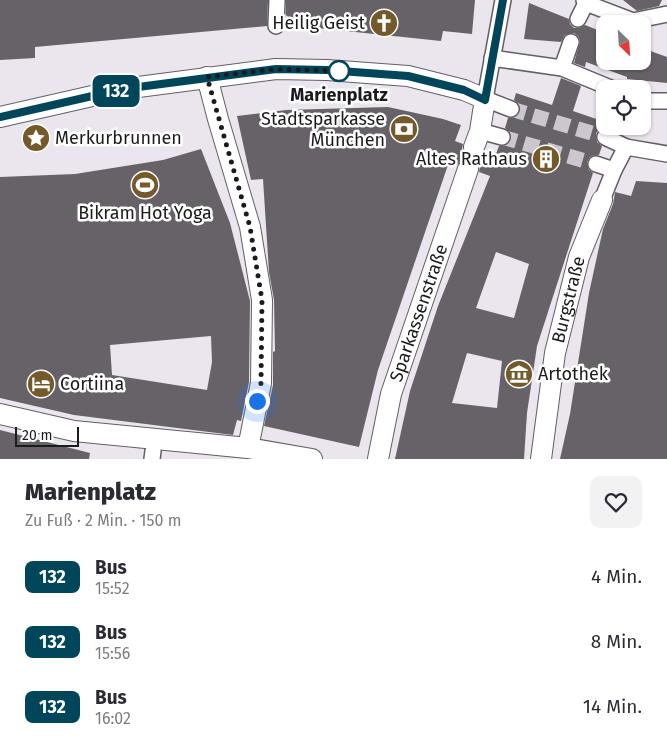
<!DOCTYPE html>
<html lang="de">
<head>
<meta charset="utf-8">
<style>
	body { margin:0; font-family:"Fira Sans",sans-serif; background:#f2f2f3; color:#2b2b33; height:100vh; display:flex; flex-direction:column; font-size:19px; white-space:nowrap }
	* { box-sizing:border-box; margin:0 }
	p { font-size:16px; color:#7c7c81 }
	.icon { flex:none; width:28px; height:28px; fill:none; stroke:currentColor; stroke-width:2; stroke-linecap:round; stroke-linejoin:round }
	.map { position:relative; height:459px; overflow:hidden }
	.panel { display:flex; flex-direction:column; background:#fff; flex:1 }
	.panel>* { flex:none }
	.badge { padding:0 10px; border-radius:8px; font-size:18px; line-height:32px }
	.needle { width:32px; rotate:155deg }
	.buttons { position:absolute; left:596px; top:15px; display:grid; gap:10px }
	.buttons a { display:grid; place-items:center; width:55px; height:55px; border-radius:10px; background:#fff; box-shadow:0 1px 4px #0004; font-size:25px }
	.scale { position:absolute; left:15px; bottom:12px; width:64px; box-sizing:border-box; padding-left:5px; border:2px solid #1c1a1d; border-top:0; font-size:14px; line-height:18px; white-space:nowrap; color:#1c1a1d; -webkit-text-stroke:4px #fff; paint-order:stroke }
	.you { position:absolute; width:25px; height:25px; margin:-12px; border:4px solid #fff; border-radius:50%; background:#1a73e8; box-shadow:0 0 0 8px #1a73e833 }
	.map>.badge { position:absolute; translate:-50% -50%; box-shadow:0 0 0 2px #fff }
	.round { display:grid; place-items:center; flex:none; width:52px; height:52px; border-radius:10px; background:#f2f2f3 }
	.headline { display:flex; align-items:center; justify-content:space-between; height:85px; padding:0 25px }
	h1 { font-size:24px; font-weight:800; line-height:38px }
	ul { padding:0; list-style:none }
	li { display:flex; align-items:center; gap:15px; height:65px; padding:0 25px }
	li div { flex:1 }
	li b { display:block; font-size:19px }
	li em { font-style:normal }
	li .badge { min-width:55px; font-weight:700; text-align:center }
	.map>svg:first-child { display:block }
	.building { fill:#666268; fill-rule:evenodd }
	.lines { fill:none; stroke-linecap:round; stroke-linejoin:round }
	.pedestrian-tunnel { stroke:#ccc7cf; stroke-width:15; stroke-dasharray:15 8; stroke-linecap:butt }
	.pedestrian-casing { stroke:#635e65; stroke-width:18 }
	.minor-casing { stroke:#635e65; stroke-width:22 }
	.pedestrian { stroke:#fff; stroke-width:15 }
	.minor { stroke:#fff; stroke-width:20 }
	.line-casing { stroke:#fff; stroke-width:11 }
	.line { stroke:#00465a; stroke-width:8 }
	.walk { stroke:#1c1a1d; stroke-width:5; stroke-dasharray:0 9 }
	.stop-dot { fill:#fff; stroke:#00465a; stroke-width:2.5 }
	.labels { text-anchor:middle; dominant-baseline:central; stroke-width:5; stroke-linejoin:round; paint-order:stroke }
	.poi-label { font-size:18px; fill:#1c1a1d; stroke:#fff; text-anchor:end }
	.stop-label { font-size:18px; font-weight:bold; fill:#1c1a1d; stroke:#fff }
	.street-label { font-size:18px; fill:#1c1a1d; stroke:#fff }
</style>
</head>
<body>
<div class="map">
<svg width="667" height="459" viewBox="0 0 667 459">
	<rect width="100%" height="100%" fill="#ebe6ee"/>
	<g class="building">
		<polygon points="0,0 268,0 267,26 35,47 35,58 0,60"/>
		<polygon points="286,0 475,0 472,34 443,31 441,41 298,26 286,15"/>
		<polygon points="623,0 662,0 659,6 637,11"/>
		<polygon points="529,3 569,19 570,24 574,28 579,28 585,25 605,33 605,61 642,61 642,48 667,57 667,83 627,79 627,77 586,62 585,67 574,63 580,41 578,36 574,33 565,35 561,42 524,39"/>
		<path d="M561,78L581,86L573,111L605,122V126H608V128L600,129L596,133L597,142L602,146L599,155L590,157L587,162L589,170L593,173L537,346L527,413L524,459H395L410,391L438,306L490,176L479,172L480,166L473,158L481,156L485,151L496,154L499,146H504L509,143L511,139V134L505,128L508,118L516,117L520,112L519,104L514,100L516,93L552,105ZM496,252L529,264L514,318L476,308ZM467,353L502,361L497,408L452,403Z"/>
		<polygon points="388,107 443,119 461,125 455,141 463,144 462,149 469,158 461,160 457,165 449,162 378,370 359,447 264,426 273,385 273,352 275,351 274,300 269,272 263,179 251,180 237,116 286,110"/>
		<path d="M201,149L230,223L250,301L249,382L241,421L237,420L233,435L74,415L0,398V177L75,174L163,160ZM211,336L212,362L207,390L112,375L110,345Z"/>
		<polygon points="636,181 667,183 667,459 560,459 570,414 589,293 603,229 613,204 615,192 631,196"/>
		<polygon points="0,430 90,453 89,459 0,459"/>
	</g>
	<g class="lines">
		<g class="pedestrian-tunnel">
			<polyline points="511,109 605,137"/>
			<polyline points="502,137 596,164"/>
		</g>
		<defs>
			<g id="pedestrian">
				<polyline points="503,0 485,99 511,109"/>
				<polyline points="586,3 633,21 667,14"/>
				<polyline points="578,19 586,3 584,0"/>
				<polyline points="276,26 277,0"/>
				<polyline points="492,58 562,68 613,89"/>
				<polyline points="562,68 571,42"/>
				<polyline points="642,101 667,101"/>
				<polyline points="480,131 502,137"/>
				<polyline points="605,137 626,147 667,154"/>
				<polyline points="596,164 614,170"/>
				<polyline points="602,200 614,170 626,147"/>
				<polyline points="152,459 153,451"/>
			</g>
			<g id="minor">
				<polyline points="207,77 218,119 250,227 262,300 261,383 248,448"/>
				<polyline points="0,117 123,89 276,69 327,70 408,76 464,90 485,99 480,131 474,147"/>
				<polyline points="0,414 74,431 248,448 312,459"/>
				<path id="s1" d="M378,459L391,394L468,169"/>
				<path id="s2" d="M541,459L555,353L579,257L602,200"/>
			</g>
		</defs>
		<use href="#pedestrian" class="pedestrian-casing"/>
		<use href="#minor" class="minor-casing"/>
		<use href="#pedestrian" class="pedestrian"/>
		<use href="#minor" class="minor"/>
	</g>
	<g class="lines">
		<defs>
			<polyline id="line" points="0,117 123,89 276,69 327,70 408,76 464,90 485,100 503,0"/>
		</defs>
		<use href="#line" class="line-casing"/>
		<use href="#line" class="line"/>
		<polyline class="walk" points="257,401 261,383 262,300 250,227 207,77 276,69 340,71 339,71"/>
	</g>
	<defs>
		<symbol id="church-disc" viewBox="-11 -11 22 22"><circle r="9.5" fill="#74592b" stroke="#fff"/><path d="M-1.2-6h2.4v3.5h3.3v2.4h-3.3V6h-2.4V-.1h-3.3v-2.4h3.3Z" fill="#fff"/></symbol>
		<symbol id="bank-disc" viewBox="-11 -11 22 22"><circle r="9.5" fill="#74592b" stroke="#fff"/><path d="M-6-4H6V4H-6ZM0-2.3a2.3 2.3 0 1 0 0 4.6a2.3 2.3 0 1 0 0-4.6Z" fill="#fff"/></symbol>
		<symbol id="sight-disc" viewBox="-11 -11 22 22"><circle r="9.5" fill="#74592b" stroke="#fff"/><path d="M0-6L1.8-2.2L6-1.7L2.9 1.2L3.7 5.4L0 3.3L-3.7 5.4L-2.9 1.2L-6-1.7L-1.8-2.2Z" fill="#fff"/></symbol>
		<symbol id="building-disc" viewBox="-11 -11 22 22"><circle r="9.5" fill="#74592b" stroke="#fff"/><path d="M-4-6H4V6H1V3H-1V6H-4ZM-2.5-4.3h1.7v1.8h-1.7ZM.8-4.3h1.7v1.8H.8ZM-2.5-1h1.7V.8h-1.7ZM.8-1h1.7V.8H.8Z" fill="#fff"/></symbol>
		<symbol id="stadium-disc" viewBox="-11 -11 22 22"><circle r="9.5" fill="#74592b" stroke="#fff"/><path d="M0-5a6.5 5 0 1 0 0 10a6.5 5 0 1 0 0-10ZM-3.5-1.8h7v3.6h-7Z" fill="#fff"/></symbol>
		<symbol id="museum-disc" viewBox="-11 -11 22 22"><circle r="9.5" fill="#74592b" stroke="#fff"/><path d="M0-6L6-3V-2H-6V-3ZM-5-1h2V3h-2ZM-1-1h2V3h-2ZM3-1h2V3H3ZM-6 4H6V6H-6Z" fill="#fff"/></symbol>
		<symbol id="hotel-disc" viewBox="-11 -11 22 22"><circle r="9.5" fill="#74592b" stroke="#fff"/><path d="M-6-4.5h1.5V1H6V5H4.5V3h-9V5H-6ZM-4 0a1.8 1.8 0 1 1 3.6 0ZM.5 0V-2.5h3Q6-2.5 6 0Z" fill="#fff"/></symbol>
	</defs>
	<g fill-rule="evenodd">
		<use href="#church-disc" x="368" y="7" width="32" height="32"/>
		<use href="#bank-disc" x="388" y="113" width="32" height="32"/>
		<use href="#sight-disc" x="20" y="122" width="32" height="32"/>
		<use href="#building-disc" x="530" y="143" width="32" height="32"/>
		<use href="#stadium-disc" x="129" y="169" width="32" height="32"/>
		<use href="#museum-disc" x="503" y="358" width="32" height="32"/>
		<use href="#hotel-disc" x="25" y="368" width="32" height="32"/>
	</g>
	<circle class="stop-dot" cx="339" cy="71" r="10"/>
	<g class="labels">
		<g class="poi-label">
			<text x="365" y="23">Heilig Geist</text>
			<text x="385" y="119">Stadtsparkasse<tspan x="385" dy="21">München</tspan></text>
			<text x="55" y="138" text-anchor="start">Merkurbrunnen</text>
			<text x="527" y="159">Altes Rathaus</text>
			<text x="145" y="213" text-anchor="middle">Bikram Hot Yoga</text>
			<text x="538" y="374" text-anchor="start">Artothek</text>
			<text x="60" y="384" text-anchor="start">Cortiina</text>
		</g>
		<g class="stop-label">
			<text x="339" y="95">Marienplatz</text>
		</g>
		<g class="street-label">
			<text stroke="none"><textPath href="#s2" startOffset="162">Burgstraße</textPath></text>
			<text stroke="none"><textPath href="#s1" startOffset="152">Sparkassenstraße</textPath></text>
		</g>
	</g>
</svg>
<div class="buttons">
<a><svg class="needle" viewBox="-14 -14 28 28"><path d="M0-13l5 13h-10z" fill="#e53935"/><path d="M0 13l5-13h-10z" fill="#7c7c81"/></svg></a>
<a><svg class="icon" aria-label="locate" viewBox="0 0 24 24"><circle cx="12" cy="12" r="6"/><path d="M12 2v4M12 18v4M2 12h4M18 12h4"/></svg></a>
</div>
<div class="scale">20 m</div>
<div class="you" style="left:257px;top:401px"></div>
<b class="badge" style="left:116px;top:91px;background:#00465a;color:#fff">132</b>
</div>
<section class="panel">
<div class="headline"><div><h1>Marienplatz</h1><p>Zu Fuß · 2 Min. · 150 m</p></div><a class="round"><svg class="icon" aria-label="heart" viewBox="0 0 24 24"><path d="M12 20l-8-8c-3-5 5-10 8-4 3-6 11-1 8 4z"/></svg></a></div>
<ul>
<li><span class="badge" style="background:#00465a;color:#fff">132</span><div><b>Bus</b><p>15:52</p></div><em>4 Min.</em></li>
<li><span class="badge" style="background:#00465a;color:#fff">132</span><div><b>Bus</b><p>15:56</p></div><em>8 Min.</em></li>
<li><span class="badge" style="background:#00465a;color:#fff">132</span><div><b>Bus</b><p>16:02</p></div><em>14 Min.</em></li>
</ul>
</section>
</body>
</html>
